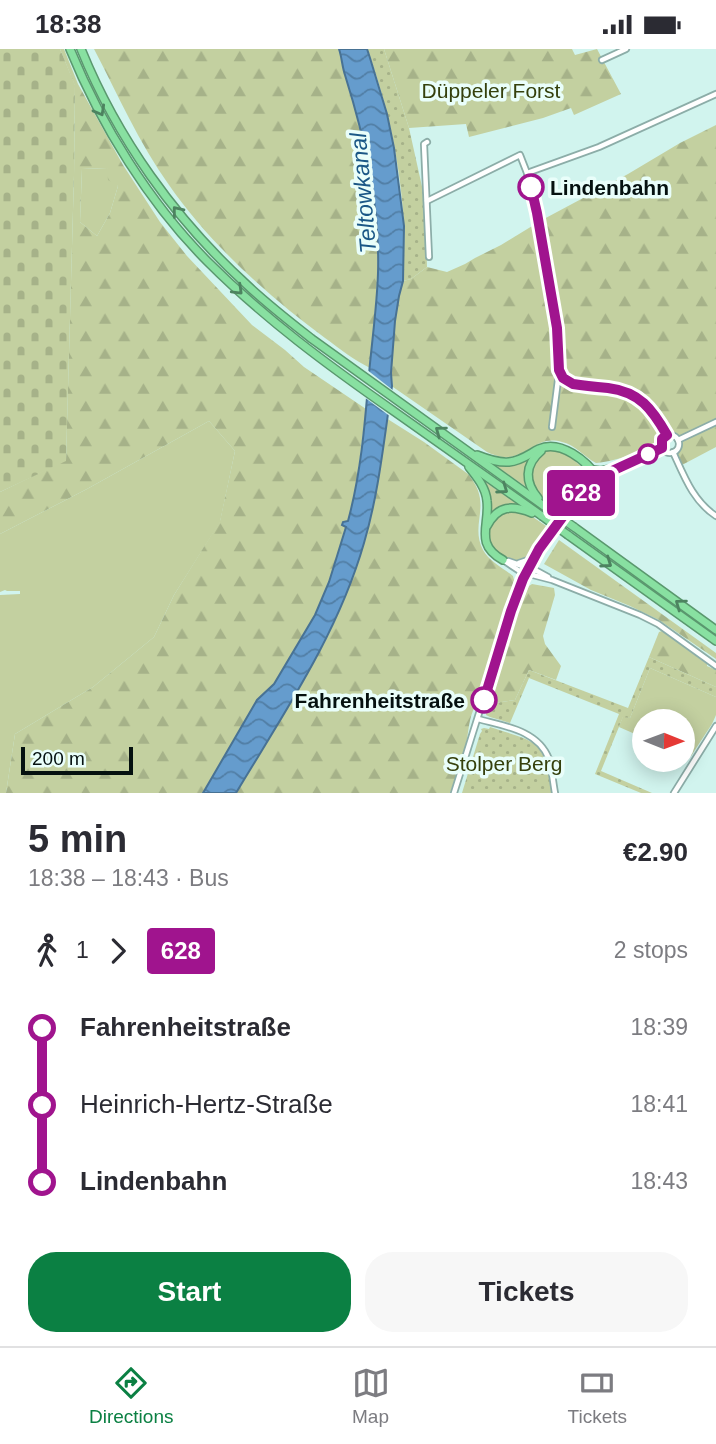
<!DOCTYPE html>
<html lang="en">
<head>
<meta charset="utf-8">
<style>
	body { margin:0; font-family:Helvetica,sans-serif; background:#f7f7f7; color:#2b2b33; height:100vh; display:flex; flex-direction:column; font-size:26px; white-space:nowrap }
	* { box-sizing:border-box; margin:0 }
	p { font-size:23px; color:#7c7c81 }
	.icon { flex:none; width:38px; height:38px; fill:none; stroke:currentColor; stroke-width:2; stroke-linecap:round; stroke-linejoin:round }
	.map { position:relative; height:744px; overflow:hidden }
	.drawer { display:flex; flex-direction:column; background:#fff; flex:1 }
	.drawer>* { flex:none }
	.badge { padding:0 14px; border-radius:5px; font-size:24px; line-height:46px }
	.needle { width:46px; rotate:91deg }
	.buttons { position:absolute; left:632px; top:660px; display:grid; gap:14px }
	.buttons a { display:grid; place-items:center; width:63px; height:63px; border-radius:50%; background:#fff; box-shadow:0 4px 18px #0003; font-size:35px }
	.scale { position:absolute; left:21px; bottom:18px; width:112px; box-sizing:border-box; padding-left:7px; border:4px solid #051110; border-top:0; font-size:19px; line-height:24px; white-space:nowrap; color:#051110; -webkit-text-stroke:5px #e9fefa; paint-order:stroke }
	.map>.badge { position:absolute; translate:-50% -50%; box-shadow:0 0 0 4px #fff }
	.legs { display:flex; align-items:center; gap:10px; height:77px; padding:0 28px; font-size:23px }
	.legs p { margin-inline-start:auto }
	.summary { display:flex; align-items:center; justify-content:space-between; height:119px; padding:0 28px }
	h1 { font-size:38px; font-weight:600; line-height:52px }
	.action { display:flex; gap:14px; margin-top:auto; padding:14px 28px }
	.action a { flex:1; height:80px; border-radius:28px; background:#0b8043; color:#fff; font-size:28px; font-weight:600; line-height:80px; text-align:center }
	.action a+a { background:#f7f7f7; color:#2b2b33 }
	ul { padding:0 28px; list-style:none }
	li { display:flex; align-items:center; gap:24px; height:77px; font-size:26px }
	li i { display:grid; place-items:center; width:10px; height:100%; margin:0 9px; background:currentColor }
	li i::after { content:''; width:18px; height:18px; margin:-9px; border:5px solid; border-radius:50%; background:#fff }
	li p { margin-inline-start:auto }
	li:first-child i { background:linear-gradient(#0000 50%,currentColor 0) }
	li:last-child i { background:linear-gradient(currentColor 50%,#0000 0) }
	.status { display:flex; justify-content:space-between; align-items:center; height:49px; padding:0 35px; background:#fff; direction:ltr }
	.status svg { height:19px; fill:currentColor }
	.dock { display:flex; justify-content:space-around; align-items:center; height:98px; border-top:2px solid #e1e1e2; background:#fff; font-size:19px; color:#7c7c81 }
	.dock a { display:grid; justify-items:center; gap:4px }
	.dock .selected { color:#0b8043 }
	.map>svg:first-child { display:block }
	.green { fill:#c3d0a0 }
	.forest { fill:url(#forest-firs); fill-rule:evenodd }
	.cemetery { fill:url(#cemetery-stones) }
	.park { fill:url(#park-dots) }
	.water { fill:url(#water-waves); stroke:#487294; stroke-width:2 }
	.pier { fill:#d1f4ee }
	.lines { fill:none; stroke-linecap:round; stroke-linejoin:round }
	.minor-casing { stroke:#8cada8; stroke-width:8 }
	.highway-casing { stroke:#5a986e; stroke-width:10 }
	.minor { stroke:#fff; stroke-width:4.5 }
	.highway { stroke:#88e0a1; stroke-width:7 }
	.highway-bridge-casing { stroke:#5a986e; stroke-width:10; stroke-linecap:butt }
	.highway-bridge { stroke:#88e0a1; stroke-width:7 }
	.oneway { stroke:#4d8360 }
	.line-1-casing { stroke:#fff; stroke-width:16 }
	.line-1 { stroke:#a0148e; stroke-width:10 }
	.stop-1-dot { fill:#fff; stroke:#a0148e; stroke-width:3.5 }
	.labels { text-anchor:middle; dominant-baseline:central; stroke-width:7; stroke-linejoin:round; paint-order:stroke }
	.park-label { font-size:21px; fill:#35400c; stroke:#e9fefa }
	.stop-label { font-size:21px; font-weight:bold; fill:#051110; stroke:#e9fefa; text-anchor:start }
	.water-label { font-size:23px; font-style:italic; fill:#1a5786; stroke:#e9fefa }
</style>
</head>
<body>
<div class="status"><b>18:38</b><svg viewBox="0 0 49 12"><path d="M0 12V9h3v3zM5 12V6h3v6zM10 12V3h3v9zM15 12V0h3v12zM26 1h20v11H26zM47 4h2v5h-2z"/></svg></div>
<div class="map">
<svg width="716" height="744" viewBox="0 0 716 744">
	<defs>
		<pattern id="forest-firs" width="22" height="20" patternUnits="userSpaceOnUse" patternTransform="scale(1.75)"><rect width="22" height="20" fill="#c3d0a0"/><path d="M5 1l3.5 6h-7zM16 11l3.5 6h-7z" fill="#a6b289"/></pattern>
		<pattern id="cemetery-stones" width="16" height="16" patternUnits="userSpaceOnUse" patternTransform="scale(1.75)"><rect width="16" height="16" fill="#c3d0a0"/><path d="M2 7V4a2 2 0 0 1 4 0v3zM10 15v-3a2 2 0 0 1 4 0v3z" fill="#a6b289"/></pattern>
		<pattern id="park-dots" width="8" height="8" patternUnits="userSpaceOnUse" patternTransform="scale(1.75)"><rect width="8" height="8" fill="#c3d0a0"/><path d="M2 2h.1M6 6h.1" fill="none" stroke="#a6b289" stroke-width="1.8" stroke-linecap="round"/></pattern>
		<pattern id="water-waves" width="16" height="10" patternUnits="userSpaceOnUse" patternTransform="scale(1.75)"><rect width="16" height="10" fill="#659ccd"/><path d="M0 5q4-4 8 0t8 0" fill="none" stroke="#517ea5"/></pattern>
	</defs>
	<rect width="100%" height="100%" fill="#d1f4ee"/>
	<g class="green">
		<polygon points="107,119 118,137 110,164 97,187 80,173 82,120"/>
		<polygon points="209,372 235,402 220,473 174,546 154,588 93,638 15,685 6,744 0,744 0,546 20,545 20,542 7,542 5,541 0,543 0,485 87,440"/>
		<path d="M549,401C566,402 580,413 588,428L562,463C552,456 541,450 534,440C525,425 534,407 549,401Z"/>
		<polygon points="536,404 531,411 532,442 490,413 499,415"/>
		<polygon points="481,430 520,457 490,469"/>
		<path d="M511,461L527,464L549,479C543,490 533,508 520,512C516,514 514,512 510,510C492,503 478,485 496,468C500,465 506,463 511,461Z"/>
		<polygon points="650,619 716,648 716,666 712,675 691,707 683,704 682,672 644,672 644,689 619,678 623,667 630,669"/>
	</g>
	<g class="forest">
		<path d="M60,0H64L78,35L123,116L160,173L187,207L252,276L285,301L304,318L366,360L356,439L348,472L343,473L342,476L347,478L329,533L315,566L274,635L257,651L203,744H6L15,685L93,638L154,588L174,546L220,472L235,402L209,372L87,440L0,485V443L66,411L74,126L75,37ZM107,119L108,131L118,137L110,164L97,187L80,173L82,120Z"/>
		<path d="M94,0H339C342,9 342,18 345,26C358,68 371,113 376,157C382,211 374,265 370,319C354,311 340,300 325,289C269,248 209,194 169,136C139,94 118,46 94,0Z"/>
		<polygon points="384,0 572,0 575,6 597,0 621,45 574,66 571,59 543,69 469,88 466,75 409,79"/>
		<path d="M716,76V398L682,416L677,405L683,391L681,388L666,383L662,386L659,394C635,404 622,411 596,414C584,408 576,396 562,393C539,386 530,405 509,408C501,409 494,406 487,403L393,338C389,312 394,256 403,232L411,230L427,218L447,223L465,215L475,209L501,196L542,171L628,125L680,94Z"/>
		<path d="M386,369L424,393L468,425C494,456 469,473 483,501C489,512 503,519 513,527L514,531L500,587L478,653C470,663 469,677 467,690C463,708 456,726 450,744H236C255,712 274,679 294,647C307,624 322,601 333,576C364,510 379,441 386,369Z"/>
		<polygon points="559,491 716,604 716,610 659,571 630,557 591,541 544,515"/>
		<polygon points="532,535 554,539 555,546 543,587 545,595 561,617 556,631 529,621 515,651 488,655 513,573 529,537"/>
		<polygon points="662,582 707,615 707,617 716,621 716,638 649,608 659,583"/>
	</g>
	<polygon class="cemetery" points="0,0 60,0 75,36 74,126 66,412 0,443"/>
	<g class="park">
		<path d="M367,0H384L409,79L425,151L427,218L411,230L403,232C403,213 405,195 404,177C401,117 388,56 367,0Z"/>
		<polygon points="649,608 716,638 716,648 650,619 630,669 623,668 601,722 652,744 641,744 595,725 619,665 529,629 510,674 490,668 486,666 488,655 515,651 529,621 628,659"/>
		<path d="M490,678C539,694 544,690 552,744H462L480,685L482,682L481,680L484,679L489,680Z"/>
	</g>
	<path class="water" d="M339,0H367L370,9L387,65L394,99L404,177L403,232L399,247L395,272L391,324L392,337C384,390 379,443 364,494C338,585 284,664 236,744H203L257,651L274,635L315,566L329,533L346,478L342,476L343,473L348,472C361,424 365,374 369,325C372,291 377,257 378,224C380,156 365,90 345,26C342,17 342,9 339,0Z"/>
	<polygon class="pier" points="366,320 394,342 391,368 364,348"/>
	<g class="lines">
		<defs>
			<g id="minor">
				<polyline points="602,11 626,0"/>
				<polyline points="427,93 424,95 429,208"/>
				<polyline points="527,124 599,98 716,45"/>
				<path d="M427,152L520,106L527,124L537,164L557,279L559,321L563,329L573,335C585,337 596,338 608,339C640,343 652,360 667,386"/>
				<polyline points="552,378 559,323"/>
				<circle cx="670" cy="395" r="9"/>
				<polyline points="678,391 716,373"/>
				<path d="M673,403C684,427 693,452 716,467"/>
				<polyline points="618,419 662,399"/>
				<polyline points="503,511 521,523 552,531 640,566 658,575 716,617"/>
				<polyline points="508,512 537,522 548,528"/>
				<polyline points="519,514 528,511 534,504"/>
				<path d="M478,670C504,677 538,681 549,710C552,721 553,733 555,744"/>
				<polyline points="454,744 511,562 528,519 539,500 584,441 594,432 610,423"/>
				<polyline points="674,744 716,677"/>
			</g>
			<g id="highway">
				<path d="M70,0C101,76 150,155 208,213C265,270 329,317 395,363C444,398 493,432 542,467"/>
				<path d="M81,0C117,89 175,170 246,235C267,255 289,272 312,290L548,460"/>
				<path d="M477,406C487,410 498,414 509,413C521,412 529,405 539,400C560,390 587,412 598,429"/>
				<path d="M469,418C477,428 486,439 487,452C490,477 474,495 503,511"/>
				<polyline points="585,419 594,432"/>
				<polyline points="593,421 601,422 620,418"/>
				<path d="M538,449C525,434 524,416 541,402"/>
				<path d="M487,477C498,456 512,456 532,464"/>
				<polyline points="574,478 716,581"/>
				<polyline points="568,486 716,592"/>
			</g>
		</defs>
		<use href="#minor" class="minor-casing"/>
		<use href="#highway" class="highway-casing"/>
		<use href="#minor" class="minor"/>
		<use href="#highway" class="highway"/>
		<defs>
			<g id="highway-bridge">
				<polyline points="548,460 574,478"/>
				<polyline points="542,467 568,486"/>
			</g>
		</defs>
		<use href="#highway-bridge" class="highway-bridge-casing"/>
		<use href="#highway-bridge" class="highway-bridge"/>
	</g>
	<defs><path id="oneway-chevron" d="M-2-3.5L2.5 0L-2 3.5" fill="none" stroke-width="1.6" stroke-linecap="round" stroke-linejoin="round" transform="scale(1.75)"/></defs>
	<g class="oneway">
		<use href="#oneway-chevron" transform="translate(100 62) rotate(61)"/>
		<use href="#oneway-chevron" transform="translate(177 162) rotate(-129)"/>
		<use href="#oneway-chevron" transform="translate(238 241) rotate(44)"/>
		<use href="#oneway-chevron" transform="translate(440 382) rotate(-144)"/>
		<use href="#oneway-chevron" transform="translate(503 440) rotate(35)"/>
		<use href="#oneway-chevron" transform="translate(607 514) rotate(35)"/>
		<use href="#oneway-chevron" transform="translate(680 555) rotate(-144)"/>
	</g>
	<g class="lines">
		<defs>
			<path id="line-1" d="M484,651L511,562L523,530L539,500L575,451L589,435L601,427L662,399V390L667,386C652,360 640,343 608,339C596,338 585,337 573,335L563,329L559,321L557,279L537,164L531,138"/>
		</defs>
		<use href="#line-1" class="line-1-casing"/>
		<use href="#line-1" class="line-1"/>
	</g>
	<g class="stop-1-dot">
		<circle cx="531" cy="138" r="12"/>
		<circle cx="648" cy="405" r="9"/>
		<circle cx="484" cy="651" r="12"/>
	</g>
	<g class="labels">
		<g class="park-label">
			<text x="491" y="41">Düppeler Forst</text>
			<text x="504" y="714">Stolper Berg</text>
		</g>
		<g class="stop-label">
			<text x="550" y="138">Lindenbahn</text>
			<text x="465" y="651" text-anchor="end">Fahrenheitstraße</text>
		</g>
		<g class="water-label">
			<text transform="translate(363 144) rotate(-95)">Teltowkanal</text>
		</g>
	</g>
</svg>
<div class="buttons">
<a><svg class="needle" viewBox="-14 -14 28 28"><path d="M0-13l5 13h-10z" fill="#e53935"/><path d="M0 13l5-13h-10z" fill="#7c7c81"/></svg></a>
</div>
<div class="scale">200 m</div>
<b class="badge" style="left:581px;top:444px;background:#a0148e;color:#fff">628</b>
</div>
<section class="drawer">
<div class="summary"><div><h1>5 min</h1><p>18:38 – 18:43 · Bus</p></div><b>€2.90</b></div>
<div class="legs"><svg class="icon" aria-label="walk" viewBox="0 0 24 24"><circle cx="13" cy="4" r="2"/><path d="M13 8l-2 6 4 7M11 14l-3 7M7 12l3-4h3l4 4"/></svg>1<svg class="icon" aria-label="forward" viewBox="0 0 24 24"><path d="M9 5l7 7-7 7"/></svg><b class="badge" style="background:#a0148e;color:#fff">628</b><p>2 stops</p></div>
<ul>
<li><i style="color:#a0148e"></i><b>Fahrenheitstraße</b><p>18:39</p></li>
<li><i style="color:#a0148e"></i><span>Heinrich-Hertz-Straße</span><p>18:41</p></li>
<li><i style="color:#a0148e"></i><b>Lindenbahn</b><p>18:43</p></li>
</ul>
<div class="action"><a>Start</a><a>Tickets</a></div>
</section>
<nav class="dock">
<a class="selected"><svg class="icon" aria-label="directions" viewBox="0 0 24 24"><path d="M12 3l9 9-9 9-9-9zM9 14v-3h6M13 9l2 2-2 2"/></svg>Directions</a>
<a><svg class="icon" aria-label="map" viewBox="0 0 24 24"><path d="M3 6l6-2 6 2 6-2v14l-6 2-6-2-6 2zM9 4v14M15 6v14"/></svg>Map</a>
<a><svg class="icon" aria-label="tickets" viewBox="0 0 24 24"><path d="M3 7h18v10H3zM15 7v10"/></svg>Tickets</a>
</nav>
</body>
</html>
